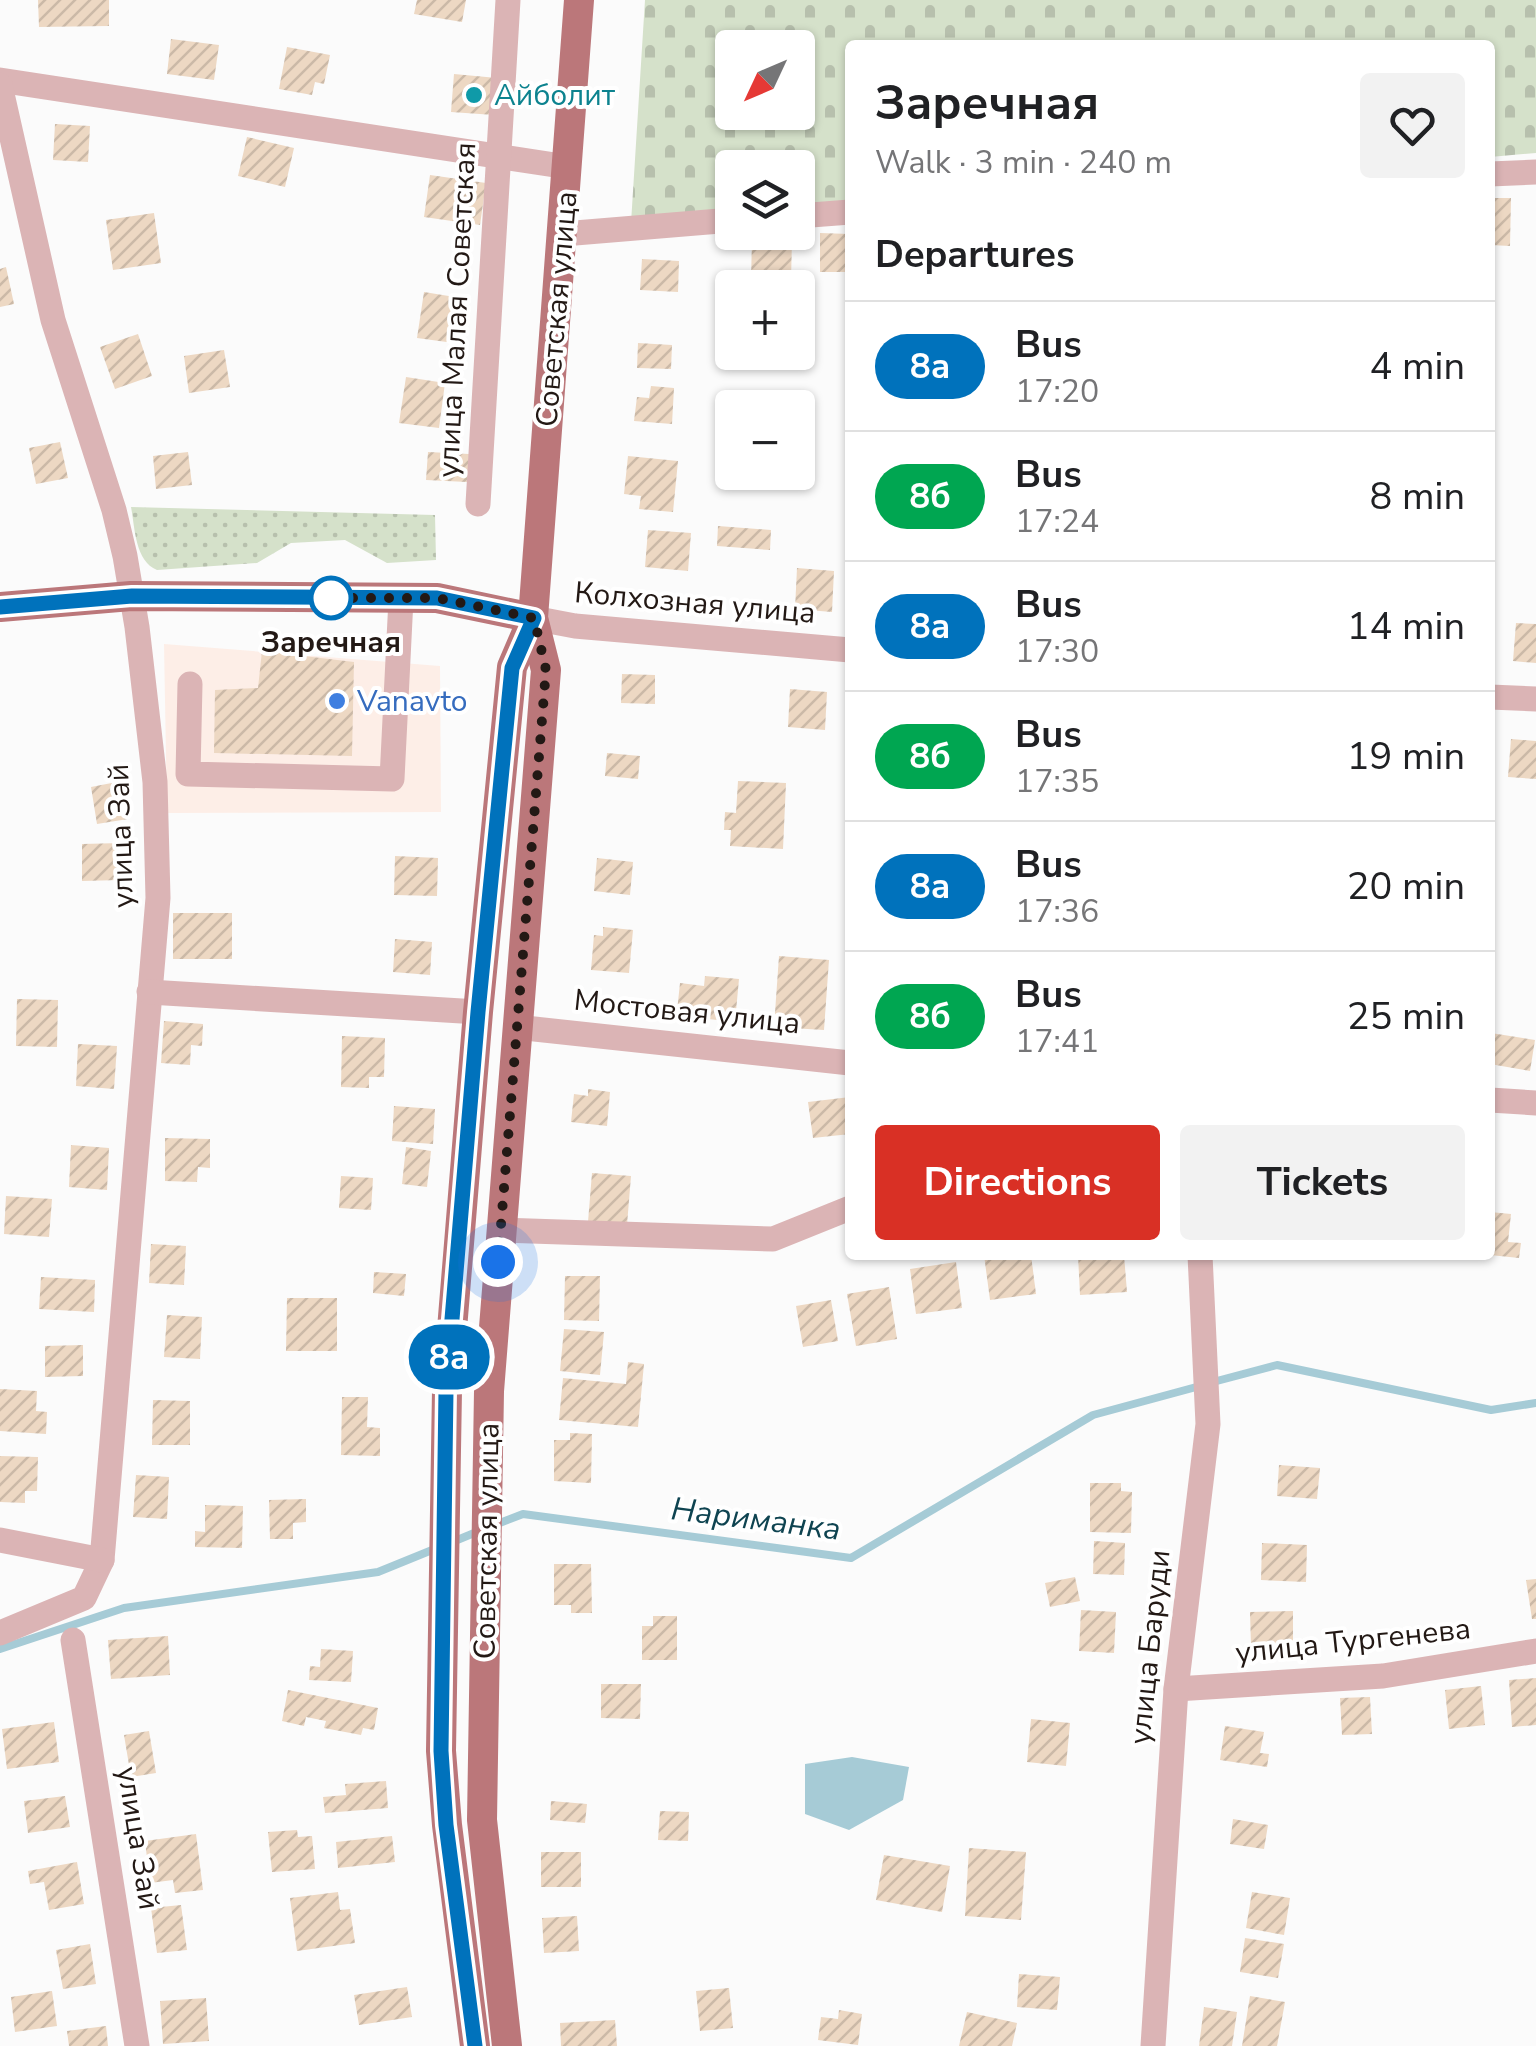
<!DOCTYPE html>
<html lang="en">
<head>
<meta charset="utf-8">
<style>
	body { margin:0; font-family:"Nunito Sans",sans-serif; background:#f2f2f2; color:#202124; height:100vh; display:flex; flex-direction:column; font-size:38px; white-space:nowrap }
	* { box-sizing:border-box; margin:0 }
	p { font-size:32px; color:#757577 }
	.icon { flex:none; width:55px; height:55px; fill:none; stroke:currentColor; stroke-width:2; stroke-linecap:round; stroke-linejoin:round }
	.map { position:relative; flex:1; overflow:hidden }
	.panel { position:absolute; left:845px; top:40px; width:650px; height:1220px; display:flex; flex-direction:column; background:#fff; border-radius:10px; box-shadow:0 2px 8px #0004 }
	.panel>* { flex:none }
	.badge { padding:0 20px; border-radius:32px; font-size:35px; line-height:65px }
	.needle { width:65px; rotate:226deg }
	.buttons { position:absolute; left:715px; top:30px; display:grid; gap:20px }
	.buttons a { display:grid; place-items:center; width:100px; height:100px; border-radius:10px; background:#fff; box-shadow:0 2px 8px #0004; font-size:50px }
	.you { position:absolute; width:50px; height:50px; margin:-25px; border:8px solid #fff; border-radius:50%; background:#1a73e8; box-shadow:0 0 0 15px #1a73e833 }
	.map>.badge { position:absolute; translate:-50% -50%; box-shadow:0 0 0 5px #fff }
	h2 { padding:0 30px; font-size:38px; line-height:90px }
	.round { display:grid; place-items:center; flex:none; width:105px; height:105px; border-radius:10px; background:#f2f2f2 }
	.headline { display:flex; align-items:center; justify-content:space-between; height:170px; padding:0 30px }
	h1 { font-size:48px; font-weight:700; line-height:75px }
	.cta { display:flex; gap:20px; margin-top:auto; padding:20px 30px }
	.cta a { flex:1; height:115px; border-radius:10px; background:#d93025; color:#fff; font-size:40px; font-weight:700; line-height:115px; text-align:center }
	.cta a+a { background:#f2f2f2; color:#202124 }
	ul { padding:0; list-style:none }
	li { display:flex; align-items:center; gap:30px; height:130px; padding:0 30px; border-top:2px solid #e0e0e0 }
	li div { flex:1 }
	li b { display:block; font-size:38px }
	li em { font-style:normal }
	li .badge { min-width:110px; font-weight:700; text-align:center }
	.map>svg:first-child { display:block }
	.built { fill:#fdeee7 }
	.grass { fill:url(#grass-dots) }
	.cemetery { fill:url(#cemetery-stones); fill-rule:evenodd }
	.water { fill:#a6cbd6 }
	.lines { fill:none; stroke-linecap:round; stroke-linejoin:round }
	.stream { stroke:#a6cbd6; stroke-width:8 }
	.building { fill:url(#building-hatch) }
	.minor { stroke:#dbb4b5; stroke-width:25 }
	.major { stroke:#bb777a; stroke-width:30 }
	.line-casing { stroke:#fff; stroke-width:22 }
	.line { stroke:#0072bc; stroke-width:15 }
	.walk { stroke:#231915; stroke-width:10; stroke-dasharray:0 18 }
	.culture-dot { fill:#0f9aa8; stroke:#fff; stroke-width:4 }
	.stop-dot { fill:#fff; stroke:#0072bc; stroke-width:5 }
	.shop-dot { fill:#3f7fe0; stroke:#fff; stroke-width:4 }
	.labels { text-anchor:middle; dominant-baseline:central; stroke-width:8; stroke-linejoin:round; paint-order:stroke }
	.culture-label { font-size:30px; fill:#0d838f; stroke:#fff; text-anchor:start }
	.street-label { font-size:30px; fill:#231915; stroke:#fff }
	.stop-label { font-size:30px; font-weight:bold; fill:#231915; stroke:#fff }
	.shop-label { font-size:30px; fill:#366cbe; stroke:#fff; text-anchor:start }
	.water-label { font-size:32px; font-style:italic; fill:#0f4451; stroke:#fff }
</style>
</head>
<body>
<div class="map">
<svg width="1536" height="2046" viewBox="0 0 1536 2046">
	<defs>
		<pattern id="grass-dots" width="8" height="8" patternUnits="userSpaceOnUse" patternTransform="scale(2.5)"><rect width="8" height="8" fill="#d5e1ca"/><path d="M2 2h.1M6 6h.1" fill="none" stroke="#b7c0ad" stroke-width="1.8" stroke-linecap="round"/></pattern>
		<pattern id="cemetery-stones" width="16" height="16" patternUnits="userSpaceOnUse" patternTransform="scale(2.5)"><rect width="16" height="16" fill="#d5e1ca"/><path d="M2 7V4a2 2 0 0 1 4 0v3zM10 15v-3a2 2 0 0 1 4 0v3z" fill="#b7c0ad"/></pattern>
		<pattern id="building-hatch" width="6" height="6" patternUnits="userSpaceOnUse" patternTransform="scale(2.5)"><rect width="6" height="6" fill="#edd8c3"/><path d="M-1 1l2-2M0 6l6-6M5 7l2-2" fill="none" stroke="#cbb9a7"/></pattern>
	</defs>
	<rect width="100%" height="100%" fill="#fbfbfb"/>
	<polygon class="built" points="164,644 440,666 441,812 167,813"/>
	<path class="grass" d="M131,507L435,515L436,560L387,563L345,540L291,543L257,563L157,570C135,561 135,528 131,507Z"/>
	<path class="cemetery" d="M645,0H1536V153L1490,157V45H850V206L798,210V168H732V215L631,223ZM732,48H798V112H732Z"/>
	<polygon class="water" points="852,1757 909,1767 903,1800 849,1830 805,1814 805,1764"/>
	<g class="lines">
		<g class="stream">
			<polyline points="1213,1382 1277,1365 1491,1410 1536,1403"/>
			<polyline points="497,1524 523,1514 851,1558 1093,1415 1200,1386"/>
			<polyline points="450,1543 479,1531"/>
			<polyline points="0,1649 124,1608 378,1572 437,1548"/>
		</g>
	</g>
	<g class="building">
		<polygon points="38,0 109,0 109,26 39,27"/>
		<polygon points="417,0 466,0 462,22 414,14"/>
		<polygon points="171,39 219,45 214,80 167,74"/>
		<polygon points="287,47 330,55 324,84 315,82 312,95 279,89"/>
		<polygon points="454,74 497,78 494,115 451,112"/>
		<polygon points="55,124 90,126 88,162 53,160"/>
		<polygon points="247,137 294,148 285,187 238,176"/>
		<polygon points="430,175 486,183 480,225 424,217"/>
		<polygon points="1490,198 1511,198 1510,246 1490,245"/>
		<polygon points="154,213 161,263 113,270 106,220"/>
		<polygon points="820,233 850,234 850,272 820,272"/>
		<polygon points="752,239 792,240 791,280 751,280"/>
		<polygon points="642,259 679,261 678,292 640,290"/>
		<polygon points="6,267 14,304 0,307 0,269"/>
		<polygon points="424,292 461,298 454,343 417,338"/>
		<polygon points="138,334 152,376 115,389 100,347"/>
		<polygon points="638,343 672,345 671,369 637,368"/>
		<polygon points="224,350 230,387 189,393 184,356"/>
		<polygon points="406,377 445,383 439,428 399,423"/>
		<polygon points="651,386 674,388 672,424 634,421 637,397 649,398"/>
		<polygon points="60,442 68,478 36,484 29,448"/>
		<polygon points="188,452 192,485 156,489 153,456"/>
		<polygon points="428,452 469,454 467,482 426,480"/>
		<polygon points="628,456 678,461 673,512 639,509 641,496 624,494"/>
		<polygon points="718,526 771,530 770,550 717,546"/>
		<polygon points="648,530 691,533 688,571 645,567"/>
		<polygon points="797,568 834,571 832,612 795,609"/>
		<polygon points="1516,623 1536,624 1536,663 1513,661"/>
		<polygon points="262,651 354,662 352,756 214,753 215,690 258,688"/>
		<polygon points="622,674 655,675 655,704 621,703"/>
		<polygon points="790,689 827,692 825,730 788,727"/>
		<polygon points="1511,739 1536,741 1536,779 1508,777"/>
		<polygon points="607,753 640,756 638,779 605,776"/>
		<polygon points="122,781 128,819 97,824 91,787"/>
		<polygon points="738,781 786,783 783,849 730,846 731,830 724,830 725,812 736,813"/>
		<polygon points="121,843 121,880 82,881 82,844"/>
		<polygon points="395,856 438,858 437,896 394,895"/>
		<polygon points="597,858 633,862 630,895 594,891"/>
		<rect x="173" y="913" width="59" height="46"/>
		<polygon points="603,927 633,930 629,973 591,970 594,935 603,936"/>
		<polygon points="395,939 432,942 430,975 393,972"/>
		<polygon points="779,956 829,960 824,1030 774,1027"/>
		<polygon points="705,976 739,979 735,1022 699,1018 698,1024 676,1021 680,983 704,986"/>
		<polygon points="17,999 58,1000 57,1047 16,1046"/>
		<polygon points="164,1021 203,1024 202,1046 191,1045 190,1065 161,1063"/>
		<polygon points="1491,1033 1535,1040 1530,1071 1490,1064"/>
		<polygon points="342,1036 385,1038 384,1077 369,1077 369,1088 341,1087"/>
		<polygon points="78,1044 117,1046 114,1089 76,1086"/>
		<polygon points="588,1089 610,1092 607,1126 571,1122 574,1094 588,1096"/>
		<polygon points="850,1097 850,1134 813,1138 808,1102"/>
		<polygon points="394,1106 435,1109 433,1144 392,1141"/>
		<polygon points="165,1138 210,1139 210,1168 198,1167 197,1182 165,1181"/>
		<polygon points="71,1145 109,1148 107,1190 69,1187"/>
		<polygon points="406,1147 431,1151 427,1187 402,1184"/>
		<polygon points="592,1173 631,1176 627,1225 588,1222"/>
		<polygon points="341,1176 373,1178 371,1210 339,1208"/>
		<polygon points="6,1196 52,1199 49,1237 4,1234"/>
		<polygon points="1490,1212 1511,1214 1508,1242 1521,1243 1519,1258 1490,1255"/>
		<polygon points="151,1244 186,1246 184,1285 149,1283"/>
		<polygon points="984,1255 1031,1255 1036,1294 990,1300"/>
		<polygon points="1078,1255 1124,1255 1127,1292 1080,1295"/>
		<polygon points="956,1262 962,1308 916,1314 910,1269"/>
		<polygon points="374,1272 406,1274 404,1296 373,1293"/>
		<polygon points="565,1276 600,1276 599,1321 564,1320"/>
		<polygon points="41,1277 95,1280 94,1312 39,1309"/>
		<polygon points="889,1287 897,1339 856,1346 847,1294"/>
		<polygon points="287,1298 337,1298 337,1351 286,1351"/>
		<polygon points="831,1300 838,1341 803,1347 796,1306"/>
		<polygon points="167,1315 202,1317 200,1359 164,1357"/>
		<polygon points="564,1329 604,1332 600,1375 560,1371"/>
		<polygon points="83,1345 83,1376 45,1377 45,1346"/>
		<polygon points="628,1362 644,1364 638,1427 559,1420 563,1378 626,1384"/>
		<polygon points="0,1389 37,1391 36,1411 47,1412 46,1434 0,1431"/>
		<polygon points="342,1397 368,1397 367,1427 380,1428 380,1456 341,1455"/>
		<polygon points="153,1400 190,1401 190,1445 152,1445"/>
		<polygon points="570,1433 592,1434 591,1483 554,1481 554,1440 570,1440"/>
		<polygon points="0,1456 38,1457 37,1491 25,1491 25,1503 0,1502"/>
		<polygon points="1279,1465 1320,1468 1317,1499 1277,1496"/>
		<polygon points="136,1475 169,1477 167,1519 133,1517"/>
		<polygon points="1090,1483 1121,1483 1121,1491 1132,1492 1131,1533 1090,1532"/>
		<polygon points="306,1499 306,1522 293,1523 293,1539 270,1539 269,1500"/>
		<polygon points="205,1505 243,1506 242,1548 195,1547 195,1531 205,1532"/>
		<polygon points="1094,1541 1125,1543 1124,1575 1093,1574"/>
		<polygon points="1262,1543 1307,1545 1306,1582 1261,1580"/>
		<polygon points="554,1564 591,1564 592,1613 571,1613 571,1605 554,1605"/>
		<polygon points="1075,1577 1080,1601 1050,1607 1045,1583"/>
		<polygon points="1536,1579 1536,1619 1532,1619 1526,1580"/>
		<polygon points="1081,1610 1116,1612 1114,1653 1079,1651"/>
		<polygon points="1293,1611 1293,1646 1251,1646 1250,1612"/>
		<polygon points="653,1616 677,1616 677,1660 642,1660 642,1626 653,1626"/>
		<polygon points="168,1636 170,1675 111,1679 108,1640"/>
		<polygon points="321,1649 353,1651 351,1682 309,1680 310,1666 320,1667"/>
		<polygon points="1536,1678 1536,1725 1512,1727 1509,1680"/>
		<polygon points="601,1684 641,1684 640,1719 601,1718"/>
		<polygon points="1481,1686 1485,1725 1449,1729 1445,1690"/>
		<polygon points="288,1690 378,1708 374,1730 363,1728 361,1735 324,1728 326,1721 306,1717 304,1726 282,1721"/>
		<polygon points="1370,1697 1372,1734 1342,1735 1340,1698"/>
		<polygon points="1031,1719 1070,1723 1066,1766 1027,1762"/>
		<polygon points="54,1722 59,1762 7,1769 2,1729"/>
		<polygon points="1225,1726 1264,1732 1260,1753 1269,1754 1267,1767 1220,1760"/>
		<polygon points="149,1731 156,1773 131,1777 124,1735"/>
		<polygon points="386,1781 388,1808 325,1813 323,1797 346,1795 345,1784"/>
		<polygon points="65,1796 70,1827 28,1833 24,1801"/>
		<polygon points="551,1801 587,1804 585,1823 550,1820"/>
		<polygon points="660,1811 689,1812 688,1841 658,1840"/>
		<polygon points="1233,1819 1268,1825 1264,1849 1230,1844"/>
		<polygon points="297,1830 298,1837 312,1836 315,1869 272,1872 268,1832"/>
		<polygon points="196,1834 203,1890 175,1893 173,1880 150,1883 145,1841"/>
		<polygon points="392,1836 395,1862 338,1868 336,1842"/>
		<polygon points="969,1848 1026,1852 1021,1920 965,1916"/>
		<rect x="541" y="1852" width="40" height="35"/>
		<polygon points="884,1855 950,1866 942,1912 876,1900"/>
		<polygon points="77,1862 84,1904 49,1910 44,1882 30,1884 28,1871"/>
		<polygon points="338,1892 340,1910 350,1909 355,1943 297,1951 290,1898"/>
		<polygon points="1252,1892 1290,1898 1284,1935 1246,1928"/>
		<polygon points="181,1905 187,1950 157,1953 151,1908"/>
		<polygon points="577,1916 579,1951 544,1953 542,1918"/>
		<polygon points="1245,1938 1284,1944 1278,1978 1240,1972"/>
		<polygon points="90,1944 96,1984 63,1989 56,1950"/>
		<polygon points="1019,1974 1060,1977 1057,2010 1017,2007"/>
		<polygon points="407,1987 412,2017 359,2025 354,1995"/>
		<polygon points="729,1988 733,2028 700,2031 696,1991"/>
		<polygon points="52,1991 57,2026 15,2032 11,1997"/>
		<polygon points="1250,1996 1285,2002 1277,2046 1242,2046"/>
		<polygon points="206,1998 209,2041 163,2044 160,2001"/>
		<polygon points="1204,2007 1237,2012 1232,2046 1199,2046"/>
		<polygon points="839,2010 862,2014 858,2045 818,2040 821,2017 838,2019"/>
		<polygon points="967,2012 1017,2023 1012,2046 959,2046"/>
		<polygon points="615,2020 617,2046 561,2046 560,2023"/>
		<polygon points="106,2026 108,2046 69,2046 67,2031"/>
	</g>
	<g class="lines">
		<g class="minor">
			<polyline points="0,80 568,167"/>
			<polyline points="0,85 53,320 114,510 125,556 137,627 155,782 158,898 102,1560 84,1598 0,1633"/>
			<polyline points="1490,174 1536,172"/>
			<polyline points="798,216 850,212"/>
			<polyline points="563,234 732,220"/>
			<polyline points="478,504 508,0"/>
			<polyline points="533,618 575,626 850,650"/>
			<polyline points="190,684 188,774 392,779 401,599"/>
			<polyline points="1490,697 1536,699"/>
			<polyline points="149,992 478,1012"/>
			<polyline points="516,1027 850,1063"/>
			<polyline points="1490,1100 1536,1103"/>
			<polyline points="500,1230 773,1239 850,1208"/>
			<polyline points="0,1540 102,1560"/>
			<polyline points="73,1640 137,2046"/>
			<polyline points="1176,1689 1383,1676 1536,1651"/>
			<polyline points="1153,2046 1176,1689 1208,1424 1200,1255"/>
		</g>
		<g class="major">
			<polyline points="0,607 131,596 437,598 533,618"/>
			<polyline points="475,2046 447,1825 441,1751 447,1390 478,1012 512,667 533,618"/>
			<polyline points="507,2046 482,1820 489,1391 546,670 533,618 579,0"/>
		</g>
	</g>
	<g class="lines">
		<defs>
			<polyline id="line" points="0,607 132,596 437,598 534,618 512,668 478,1012 446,1390 441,1751 446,1825 475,2046"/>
		</defs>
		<use href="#line" class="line-casing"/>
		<use href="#line" class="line"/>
		<polyline class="walk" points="331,598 324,598 437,598 534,618 546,670 498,1262"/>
	</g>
	<circle class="culture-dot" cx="474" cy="95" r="10"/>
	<circle class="stop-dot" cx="331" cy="598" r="20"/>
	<circle class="shop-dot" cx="337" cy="701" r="10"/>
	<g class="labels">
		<g class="culture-label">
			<text x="494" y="95">Айболит</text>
		</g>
		<g class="street-label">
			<text transform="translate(557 309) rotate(-85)">Советская улица</text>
			<text transform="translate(457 310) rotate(-87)">улица Малая Советская</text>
			<text transform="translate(695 603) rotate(5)">Колхозная улица</text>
			<text transform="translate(121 836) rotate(-92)">улица Зай</text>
			<text transform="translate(687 1012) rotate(6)">Мостовая улица</text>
			<text transform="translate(487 1541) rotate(-89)">Советская улица</text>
			<text transform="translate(1353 1641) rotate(-6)">улица Тургенева</text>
			<text transform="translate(1150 1647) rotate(-84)">улица Баруди</text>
			<text transform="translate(138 1838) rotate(81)">улица Зай</text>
		</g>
		<g class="stop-label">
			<text x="331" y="642">Заречная</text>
		</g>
		<g class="shop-label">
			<text x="357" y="701">Vanavto</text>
		</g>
		<g class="water-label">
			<text transform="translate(756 1519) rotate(7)">Нариманка</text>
		</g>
	</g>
</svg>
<div class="buttons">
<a><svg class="needle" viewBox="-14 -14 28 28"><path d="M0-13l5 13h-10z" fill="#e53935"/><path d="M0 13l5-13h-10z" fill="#757577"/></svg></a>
<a><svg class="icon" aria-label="layers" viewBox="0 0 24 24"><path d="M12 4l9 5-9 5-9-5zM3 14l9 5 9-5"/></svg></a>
<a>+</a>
<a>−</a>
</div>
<div class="you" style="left:498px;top:1262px"></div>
<b class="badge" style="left:449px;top:1357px;background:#0072bc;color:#fff">8а</b>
<section class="panel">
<div class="headline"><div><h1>Заречная</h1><p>Walk · 3 min · 240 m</p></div><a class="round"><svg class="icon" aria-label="heart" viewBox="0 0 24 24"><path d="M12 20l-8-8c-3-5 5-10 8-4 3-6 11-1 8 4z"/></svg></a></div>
<h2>Departures</h2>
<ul>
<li><span class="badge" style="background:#0072bc;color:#fff">8а</span><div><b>Bus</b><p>17:20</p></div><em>4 min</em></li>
<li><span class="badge" style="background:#00a651;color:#fff">8б</span><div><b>Bus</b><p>17:24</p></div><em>8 min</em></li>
<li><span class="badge" style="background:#0072bc;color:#fff">8а</span><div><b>Bus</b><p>17:30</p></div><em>14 min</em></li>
<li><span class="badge" style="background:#00a651;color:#fff">8б</span><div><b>Bus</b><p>17:35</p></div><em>19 min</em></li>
<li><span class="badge" style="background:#0072bc;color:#fff">8а</span><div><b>Bus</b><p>17:36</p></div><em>20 min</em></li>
<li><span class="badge" style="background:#00a651;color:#fff">8б</span><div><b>Bus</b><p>17:41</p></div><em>25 min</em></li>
</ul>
<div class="cta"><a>Directions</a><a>Tickets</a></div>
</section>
</div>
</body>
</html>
